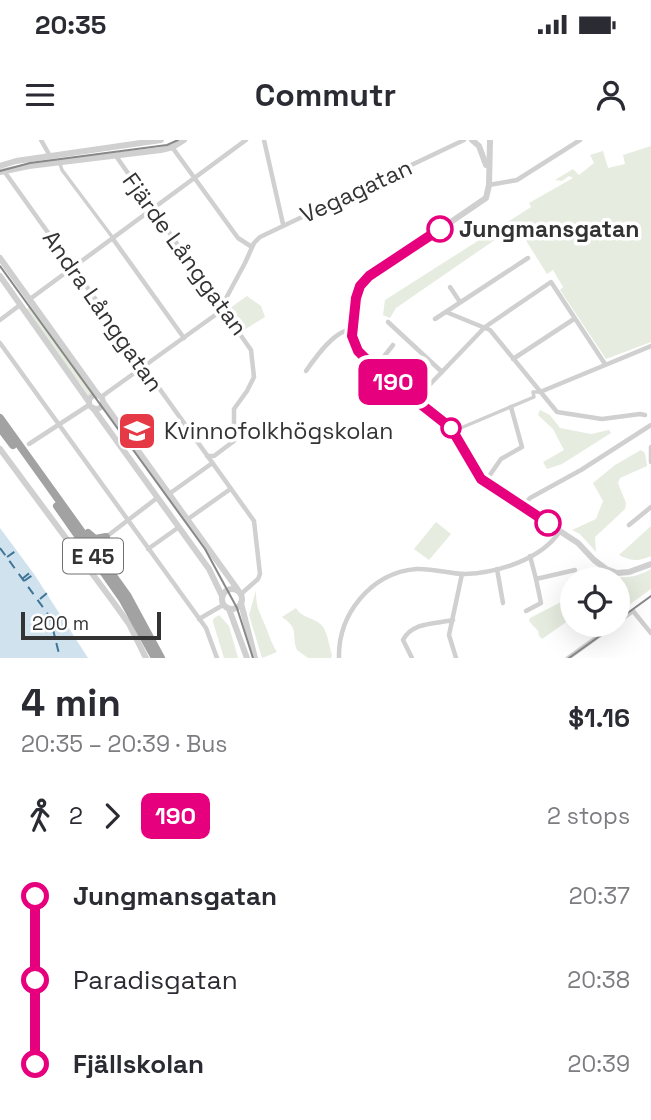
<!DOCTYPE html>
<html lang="en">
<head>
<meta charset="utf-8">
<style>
	body { margin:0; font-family:"Space Grotesk",sans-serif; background:#f7f7f7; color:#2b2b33; height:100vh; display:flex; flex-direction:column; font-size:26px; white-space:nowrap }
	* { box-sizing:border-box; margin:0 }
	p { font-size:23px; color:#7c7c81 }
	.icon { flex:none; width:38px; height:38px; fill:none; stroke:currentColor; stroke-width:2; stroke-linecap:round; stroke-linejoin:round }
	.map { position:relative; height:518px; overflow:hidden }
	.side { display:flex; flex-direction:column; background:#fff; flex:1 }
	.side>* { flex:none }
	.badge { padding:0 14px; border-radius:10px; font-size:24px; line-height:46px }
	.fabs { position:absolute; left:560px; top:427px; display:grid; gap:14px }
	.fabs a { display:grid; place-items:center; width:70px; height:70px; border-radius:50%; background:#fff; box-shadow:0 7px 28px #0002; font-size:35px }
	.scale { position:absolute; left:21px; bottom:18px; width:140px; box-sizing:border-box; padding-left:7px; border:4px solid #333; border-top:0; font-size:19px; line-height:24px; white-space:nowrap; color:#333; -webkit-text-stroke:5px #fff; paint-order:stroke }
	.map>.badge { position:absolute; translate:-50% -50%; box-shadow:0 0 0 4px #fff }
	.legs { display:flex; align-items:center; gap:10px; height:77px; padding:0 21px; font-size:23px }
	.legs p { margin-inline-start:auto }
	.overview { display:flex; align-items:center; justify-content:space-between; height:119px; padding:0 21px }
	h1 { font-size:38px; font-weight:800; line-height:52px }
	ul { padding:0 21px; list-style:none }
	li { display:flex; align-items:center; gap:24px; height:84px; font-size:26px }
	li i { display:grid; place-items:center; width:10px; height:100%; margin:0 9px; background:currentColor }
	li i::after { content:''; width:18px; height:18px; margin:-9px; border:5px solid; border-radius:50%; background:#fff }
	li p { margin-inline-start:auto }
	li:first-child i { background:linear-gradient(#0000 50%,currentColor 0) }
	li:last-child i { background:linear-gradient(currentColor 50%,#0000 0) }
	.status { display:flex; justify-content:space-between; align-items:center; height:49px; padding:0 35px; background:#fff; direction:ltr }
	.status svg { height:19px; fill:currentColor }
	header { display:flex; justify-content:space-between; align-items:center; height:91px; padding:0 21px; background:#fff; font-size:32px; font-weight:800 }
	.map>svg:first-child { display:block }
	.green { fill:#e6ecdf }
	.water { fill:#cfe2ee }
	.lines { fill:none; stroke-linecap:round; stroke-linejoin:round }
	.ferry { stroke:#3f7597; stroke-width:2; stroke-dasharray:9 7; stroke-linecap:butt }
	.pedestrian { stroke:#d0d0d0; stroke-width:3.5 }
	.minor { stroke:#d0d0d0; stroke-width:4.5 }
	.tertiary { stroke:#d0d0d0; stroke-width:6 }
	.trunk { stroke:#a2a2a2; stroke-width:8 }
	.tram { stroke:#888; stroke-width:2 }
	.line-1-casing { stroke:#fff; stroke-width:16 }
	.line-1 { stroke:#e6007e; stroke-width:10 }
	.stop-1-dot { fill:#fff; stroke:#e6007e; stroke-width:3.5 }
	.labels { text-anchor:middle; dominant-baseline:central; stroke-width:7; stroke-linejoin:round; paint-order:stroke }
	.shield { fill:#fff; stroke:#707070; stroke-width:2 }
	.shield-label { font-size:21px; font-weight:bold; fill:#333 }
	.street-label { font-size:23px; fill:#333; stroke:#fff }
	.stop-label { font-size:23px; font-weight:bold; fill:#333; stroke:#fff; text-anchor:start }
	.poi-label { font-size:23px; fill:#333; stroke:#fff; text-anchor:start }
</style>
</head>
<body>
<div class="status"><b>20:35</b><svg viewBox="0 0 49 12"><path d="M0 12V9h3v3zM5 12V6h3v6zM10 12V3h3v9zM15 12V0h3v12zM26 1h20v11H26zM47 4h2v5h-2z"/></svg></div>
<header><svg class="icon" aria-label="menu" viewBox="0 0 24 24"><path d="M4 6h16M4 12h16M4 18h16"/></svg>Commutr<svg class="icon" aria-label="person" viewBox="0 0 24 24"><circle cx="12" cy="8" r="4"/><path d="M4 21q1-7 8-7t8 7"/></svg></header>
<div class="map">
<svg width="651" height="518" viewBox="0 0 651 518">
	<rect width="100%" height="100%" fill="#fff"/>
	<g class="green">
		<polygon points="651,6 651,202 606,219 560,150 563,147 553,130 547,134 520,91 517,94 512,88 396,168 390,178 383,175 385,160 531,67 529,63 573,38 569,36 562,41 555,40 573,29 579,35 594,23 590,15 603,11 608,28 625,24 623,15"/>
		<polygon points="247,156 261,166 265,177 244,190 230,168"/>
		<polygon points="30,165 93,251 89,256 26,171"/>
		<polygon points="540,270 550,275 560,288 591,294 609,290 611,293 562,324 547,329 543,322 564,310 553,289 538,275"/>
		<polygon points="641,310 645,313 647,326 620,338 618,343 626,363 625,369 595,397 596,412 580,394 572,390 596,379 603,361 593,343 615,325"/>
		<polygon points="436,382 451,394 429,420 414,409"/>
		<path d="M651,386V416C638,422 631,421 619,415Z"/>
		<path d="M651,429V449L626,467L618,455V447L621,445L618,439L610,436C626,439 637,437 651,429Z"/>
		<path d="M256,450C256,468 259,470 265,485C269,494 271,503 277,512L262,518L249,475Z"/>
		<polygon points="572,459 572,478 542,499 539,496 538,491 529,481 530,478 561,462"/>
		<path d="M296,468C302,479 316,477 323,487C328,494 329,506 332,515L331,518H308L297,510C291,495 300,489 282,477Z"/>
		<polygon points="219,475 229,486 238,518 224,518 213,482 213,479"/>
	</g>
	<polygon class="water" points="0,388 34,434 88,518 0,518"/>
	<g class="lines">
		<g class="ferry">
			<polyline points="0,408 50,477 60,518"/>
			<polyline points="7,417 17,410"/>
			<polyline points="22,439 32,431"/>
			<polyline points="24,441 34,434"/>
			<polyline points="40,459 47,453"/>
		</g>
		<g class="pedestrian">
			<polyline points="60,24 62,30 113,98"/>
			<polyline points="456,290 534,257 533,252 539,252"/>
		</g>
		<g class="minor">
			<polyline points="41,0 50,16"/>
			<polyline points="264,0 283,84"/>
			<polyline points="172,7 238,98 252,107"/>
			<polyline points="116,16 251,210 254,237 247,251 234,269 234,301 214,316 207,316"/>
			<polyline points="4,31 254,381 260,434 258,439 241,454"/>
			<polyline points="489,45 517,40 580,0"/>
			<polyline points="113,99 184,198"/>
			<polyline points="450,147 460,162"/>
			<polyline points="30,159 246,0"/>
			<polyline points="446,172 490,190 557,272 602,279 640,274 645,275"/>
			<polyline points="435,179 528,118"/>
			<polyline points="0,180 20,165"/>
			<polyline points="388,182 442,232"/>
			<polyline points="0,203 206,488 217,518"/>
			<polyline points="513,219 574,179"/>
			<polyline points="375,228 393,205"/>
			<path d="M306,231C315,218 336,188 352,190"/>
			<polyline points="540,252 651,206"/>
			<polyline points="101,257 218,173 245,123 254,103 260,97 464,0"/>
			<polyline points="415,260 485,187 551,142 605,224"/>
			<polyline points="29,304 89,265"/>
			<polyline points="651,307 651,322"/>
			<polyline points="485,342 501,319 522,307 511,267"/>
			<polyline points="169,354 211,324"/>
			<polyline points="522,366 530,358 581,330 651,285"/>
			<polyline points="188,379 229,350"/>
			<polyline points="629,385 651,367"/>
			<polyline points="106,397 157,358"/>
			<polyline points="148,409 179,387"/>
			<polyline points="530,416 536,439 575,430"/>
			<polyline points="497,429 503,463"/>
			<polyline points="526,471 541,463 536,439"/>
			<polyline points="199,479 223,465"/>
			<polyline points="618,482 633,471 651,493"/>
			<path d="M339,518C338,474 371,433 416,429C433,428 449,434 465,434C498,433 542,419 560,391"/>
			<path d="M412,518L403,500C412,482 435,484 453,480"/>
			<polyline points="456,518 449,495 462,434"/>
			<polyline points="568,518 614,485"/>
		</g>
		<g class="tertiary">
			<polyline points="472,0 479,6 486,25"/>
			<path d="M490,0L489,45L486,58L366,140C357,150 356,161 354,175C353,186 351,196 356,207C368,234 429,263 450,288C465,304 468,327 485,342L578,403L594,420L606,429L617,433L629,432L651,424"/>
			<polyline points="0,26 16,21 161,0"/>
			<polyline points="0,32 29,26 161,10 173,7 184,0"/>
			<polyline points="0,118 98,255"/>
			<polyline points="0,136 89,262"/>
			<circle cx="96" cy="262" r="7"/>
			<polyline points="103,262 238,450"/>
			<polyline points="93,268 209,429 222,456"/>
			<polyline points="0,309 114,463 129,484 146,518"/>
			<circle cx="232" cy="459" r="10"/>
			<polyline points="241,463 255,518"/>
			<polyline points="229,469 247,518"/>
		</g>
		<g class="trunk">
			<polyline points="0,278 127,455 161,518"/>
			<polyline points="0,288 13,305"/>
			<polyline points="57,366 123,460 155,518"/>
			<polyline points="88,393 95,399 106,397"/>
		</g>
		<g class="tram">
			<polyline points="0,31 30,23 167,5 178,0"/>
			<polyline points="0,126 205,409 237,468 253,518"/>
			<polyline points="618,480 651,456"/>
			<polyline points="569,518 615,485"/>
		</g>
	</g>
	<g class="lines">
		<defs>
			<polyline id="line-1" points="440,89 369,136 360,146 356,158 352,196 358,211 375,228 451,288 481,339 548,383"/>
		</defs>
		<use href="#line-1" class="line-1-casing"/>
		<use href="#line-1" class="line-1"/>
	</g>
	<defs>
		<symbol id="university-square" viewBox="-11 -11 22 22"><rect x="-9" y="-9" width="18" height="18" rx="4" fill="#e63946" stroke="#fff"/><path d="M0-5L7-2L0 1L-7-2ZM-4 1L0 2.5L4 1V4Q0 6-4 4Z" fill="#fff"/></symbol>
	</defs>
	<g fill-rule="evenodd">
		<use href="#university-square" x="115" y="269" width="44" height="44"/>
	</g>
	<g class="stop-1-dot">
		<circle cx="440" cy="89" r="12"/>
		<circle cx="451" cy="288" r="9"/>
		<circle cx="548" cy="383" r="12"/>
	</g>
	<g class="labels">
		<rect class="shield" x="63" y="398.5" width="60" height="35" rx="5"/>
		<g class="shield-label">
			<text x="93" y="416">E 45</text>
		</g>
		<g class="street-label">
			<text transform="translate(356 51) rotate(-25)">Vegagatan</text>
			<text transform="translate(185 114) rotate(54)">Fjärde Långgatan</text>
			<text transform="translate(103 171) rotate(55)">Andra Långgatan</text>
		</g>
		<g class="stop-label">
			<text x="459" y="89">Jungmansgatan</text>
		</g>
		<g class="poi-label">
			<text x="164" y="291">Kvinnofolkhögskolan</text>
		</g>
	</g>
</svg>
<div class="fabs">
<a><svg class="icon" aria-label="locate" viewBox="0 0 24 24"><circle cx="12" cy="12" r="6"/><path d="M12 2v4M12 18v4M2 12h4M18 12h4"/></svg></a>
</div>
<div class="scale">200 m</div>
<b class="badge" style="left:393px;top:242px;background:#e6007e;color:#fff">190</b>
</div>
<section class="side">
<div class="overview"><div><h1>4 min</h1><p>20:35 – 20:39 · Bus</p></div><b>$1.16</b></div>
<div class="legs"><svg class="icon" aria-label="walk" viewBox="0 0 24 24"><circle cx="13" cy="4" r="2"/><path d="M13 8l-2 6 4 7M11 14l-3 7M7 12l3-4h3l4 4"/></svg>2<svg class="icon" aria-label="forward" viewBox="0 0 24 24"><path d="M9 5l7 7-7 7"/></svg><b class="badge" style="background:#e6007e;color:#fff">190</b><p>2 stops</p></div>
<ul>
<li><i style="color:#e6007e"></i><b>Jungmansgatan</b><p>20:37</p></li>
<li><i style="color:#e6007e"></i><span>Paradisgatan</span><p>20:38</p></li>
<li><i style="color:#e6007e"></i><b>Fjällskolan</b><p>20:39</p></li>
</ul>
</section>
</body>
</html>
